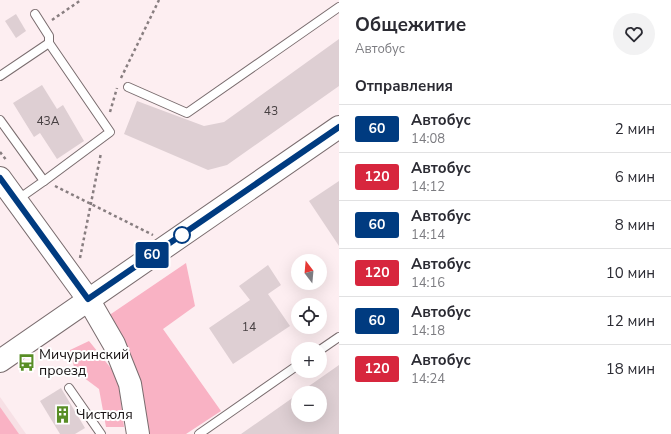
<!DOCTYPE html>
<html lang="ru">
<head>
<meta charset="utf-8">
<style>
	body { margin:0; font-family:"Nunito Sans",sans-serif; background:#f2f2f3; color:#2b2b33; height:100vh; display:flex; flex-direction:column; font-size:15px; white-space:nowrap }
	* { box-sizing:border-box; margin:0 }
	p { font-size:13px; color:#7c7c81 }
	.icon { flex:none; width:22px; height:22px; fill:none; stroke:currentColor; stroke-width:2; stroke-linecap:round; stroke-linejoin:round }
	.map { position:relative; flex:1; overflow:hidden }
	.drawer { display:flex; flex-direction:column; background:#fff; width:332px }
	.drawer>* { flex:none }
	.badge { padding:0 8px; border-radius:3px; font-size:14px; line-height:26px }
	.needle { width:26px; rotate:344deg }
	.tools { position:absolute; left:291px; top:254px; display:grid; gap:8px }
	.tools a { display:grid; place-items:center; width:36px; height:36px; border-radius:50%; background:#fff; box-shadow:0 4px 16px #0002; font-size:20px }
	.map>.badge { position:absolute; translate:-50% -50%; box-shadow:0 0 0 2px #fff }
	h2 { padding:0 16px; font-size:15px; line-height:36px }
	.round { display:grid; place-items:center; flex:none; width:42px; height:42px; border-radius:21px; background:#f2f2f3 }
	.head { display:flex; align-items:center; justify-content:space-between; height:68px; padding:0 16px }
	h1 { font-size:19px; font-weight:700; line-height:30px }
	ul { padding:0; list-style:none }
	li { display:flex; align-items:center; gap:12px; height:48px; padding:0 16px; border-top:1px solid #e1e1e2 }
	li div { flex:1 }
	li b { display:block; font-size:15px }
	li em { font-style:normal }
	li .badge { min-width:44px; font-weight:700; text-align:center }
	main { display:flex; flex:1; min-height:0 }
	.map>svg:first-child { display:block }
	.built { fill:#f7e0e5 }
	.green { fill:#f9b2c4 }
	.building { fill:#decfd3 }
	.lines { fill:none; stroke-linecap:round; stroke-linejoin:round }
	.lane-casing { stroke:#796c6e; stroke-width:10 }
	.secondary-casing { stroke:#796c6e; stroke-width:24 }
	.path { stroke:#887e80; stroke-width:2.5; stroke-dasharray:3 3; stroke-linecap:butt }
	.lane { stroke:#fff; stroke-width:8 }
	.secondary { stroke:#fff; stroke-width:22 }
	.line-casing { stroke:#fff; stroke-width:9 }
	.line { stroke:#003b80; stroke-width:6 }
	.stop-dot { fill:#fff; stroke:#003b80; stroke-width:2 }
	.labels { text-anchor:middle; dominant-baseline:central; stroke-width:4; stroke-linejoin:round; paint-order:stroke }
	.number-label { font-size:12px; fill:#474042 }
	.poi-label { font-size:14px; fill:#151011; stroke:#fff; text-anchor:start }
</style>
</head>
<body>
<main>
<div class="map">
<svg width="339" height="434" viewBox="0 0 339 434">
	<rect width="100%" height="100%" fill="#fdeef1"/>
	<polygon class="built" points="0,397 26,434 0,434"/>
	<g class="green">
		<polygon points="186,263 195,306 163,329 221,411 186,434 149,434 133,370 108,316"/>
		<polygon points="89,341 118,377 124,427 106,427 99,389 75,371 70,350"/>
		<polygon points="0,407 19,434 0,434"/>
	</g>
	<g class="building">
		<polygon points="16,14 26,31 16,38 5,21"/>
		<polygon points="339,39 339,86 227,165 208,170 124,134 137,101 204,126 224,122"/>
		<polygon points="42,85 57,109 63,105 84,141 57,159 40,133 34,137 13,103"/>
		<polygon points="339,181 339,246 309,201"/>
		<polygon points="268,265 281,285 268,294 290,326 233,364 209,328 250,300 239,286"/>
		<polygon points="339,365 339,434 241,434 298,394 298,415 320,415 320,393 299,393"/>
		<polygon points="61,388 85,428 75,434 60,434 40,401"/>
	</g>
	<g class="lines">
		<defs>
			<g id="lane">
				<polyline points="35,14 49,36 49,43"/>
				<polyline points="0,76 49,43 110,132 44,181"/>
				<polyline points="128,87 187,113 339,7"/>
				<polyline points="0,120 44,181 17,200"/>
				<polyline points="320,350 339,337"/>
				<polyline points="69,388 101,434"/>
				<polyline points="199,434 298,365"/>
			</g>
			<g id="secondary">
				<polyline points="0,178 88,299 114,344 130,384 138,434"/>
				<polyline points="0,361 339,127"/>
			</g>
		</defs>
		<use href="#lane" class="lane-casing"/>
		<use href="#secondary" class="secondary-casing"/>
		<g class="path">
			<polyline points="52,20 81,0"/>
			<polyline points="121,78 159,0"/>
			<polyline points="110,112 117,88"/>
			<polyline points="0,152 7,161"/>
			<polyline points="55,186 153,235"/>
			<polyline points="80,258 101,153"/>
		</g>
		<use href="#lane" class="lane"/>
		<use href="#secondary" class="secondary"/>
	</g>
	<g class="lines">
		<defs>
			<polyline id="line" points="0,178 88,299 339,127"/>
		</defs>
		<use href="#line" class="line-casing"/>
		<use href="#line" class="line"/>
	</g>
	<defs>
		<symbol id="bus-bare" viewBox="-9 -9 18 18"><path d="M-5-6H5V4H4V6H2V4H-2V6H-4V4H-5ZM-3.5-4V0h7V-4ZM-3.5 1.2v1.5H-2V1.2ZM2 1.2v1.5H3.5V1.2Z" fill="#588d25" stroke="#fff" stroke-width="2.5" paint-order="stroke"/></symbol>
		<symbol id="building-bare" viewBox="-9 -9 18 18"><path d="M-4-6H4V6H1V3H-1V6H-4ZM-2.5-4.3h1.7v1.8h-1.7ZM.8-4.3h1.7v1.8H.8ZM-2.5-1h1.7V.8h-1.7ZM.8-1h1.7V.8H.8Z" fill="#588d25" stroke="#fff" stroke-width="2.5" paint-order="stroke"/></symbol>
	</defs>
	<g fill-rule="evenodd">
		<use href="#bus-bare" x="14" y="350" width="25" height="25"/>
		<use href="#building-bare" x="50" y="402" width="25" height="25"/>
	</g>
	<circle class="stop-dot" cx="182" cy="235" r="8"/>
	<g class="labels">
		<g class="number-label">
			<text x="271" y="111">43</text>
			<text x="48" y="121">43А</text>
			<text x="249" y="327">14</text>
		</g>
		<g class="poi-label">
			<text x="39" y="354">Мичуринский<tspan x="39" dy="16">проезд</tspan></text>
			<text x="76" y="414">Чистюля</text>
		</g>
	</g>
</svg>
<div class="tools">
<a><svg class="needle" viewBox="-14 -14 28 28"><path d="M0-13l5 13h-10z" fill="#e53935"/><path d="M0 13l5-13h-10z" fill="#7c7c81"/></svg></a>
<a><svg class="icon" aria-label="locate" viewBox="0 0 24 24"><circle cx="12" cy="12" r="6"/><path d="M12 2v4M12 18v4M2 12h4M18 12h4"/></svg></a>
<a>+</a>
<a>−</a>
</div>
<b class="badge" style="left:152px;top:255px;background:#003b80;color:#fff">60</b>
</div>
<section class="drawer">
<div class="head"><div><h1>Общежитие</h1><p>Автобус</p></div><a class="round"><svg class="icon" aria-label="heart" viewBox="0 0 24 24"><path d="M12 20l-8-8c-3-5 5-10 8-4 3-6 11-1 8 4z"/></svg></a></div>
<h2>Отправления</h2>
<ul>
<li><span class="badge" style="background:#003b80;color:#fff">60</span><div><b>Автобус</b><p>14:08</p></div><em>2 мин</em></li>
<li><span class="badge" style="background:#d7263d;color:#fff">120</span><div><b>Автобус</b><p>14:12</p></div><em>6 мин</em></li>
<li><span class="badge" style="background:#003b80;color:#fff">60</span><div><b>Автобус</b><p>14:14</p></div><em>8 мин</em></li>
<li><span class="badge" style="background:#d7263d;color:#fff">120</span><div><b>Автобус</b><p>14:16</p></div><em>10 мин</em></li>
<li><span class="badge" style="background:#003b80;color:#fff">60</span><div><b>Автобус</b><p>14:18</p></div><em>12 мин</em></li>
<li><span class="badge" style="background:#d7263d;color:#fff">120</span><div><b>Автобус</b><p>14:24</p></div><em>18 мин</em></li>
</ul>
</section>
</main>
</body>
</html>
